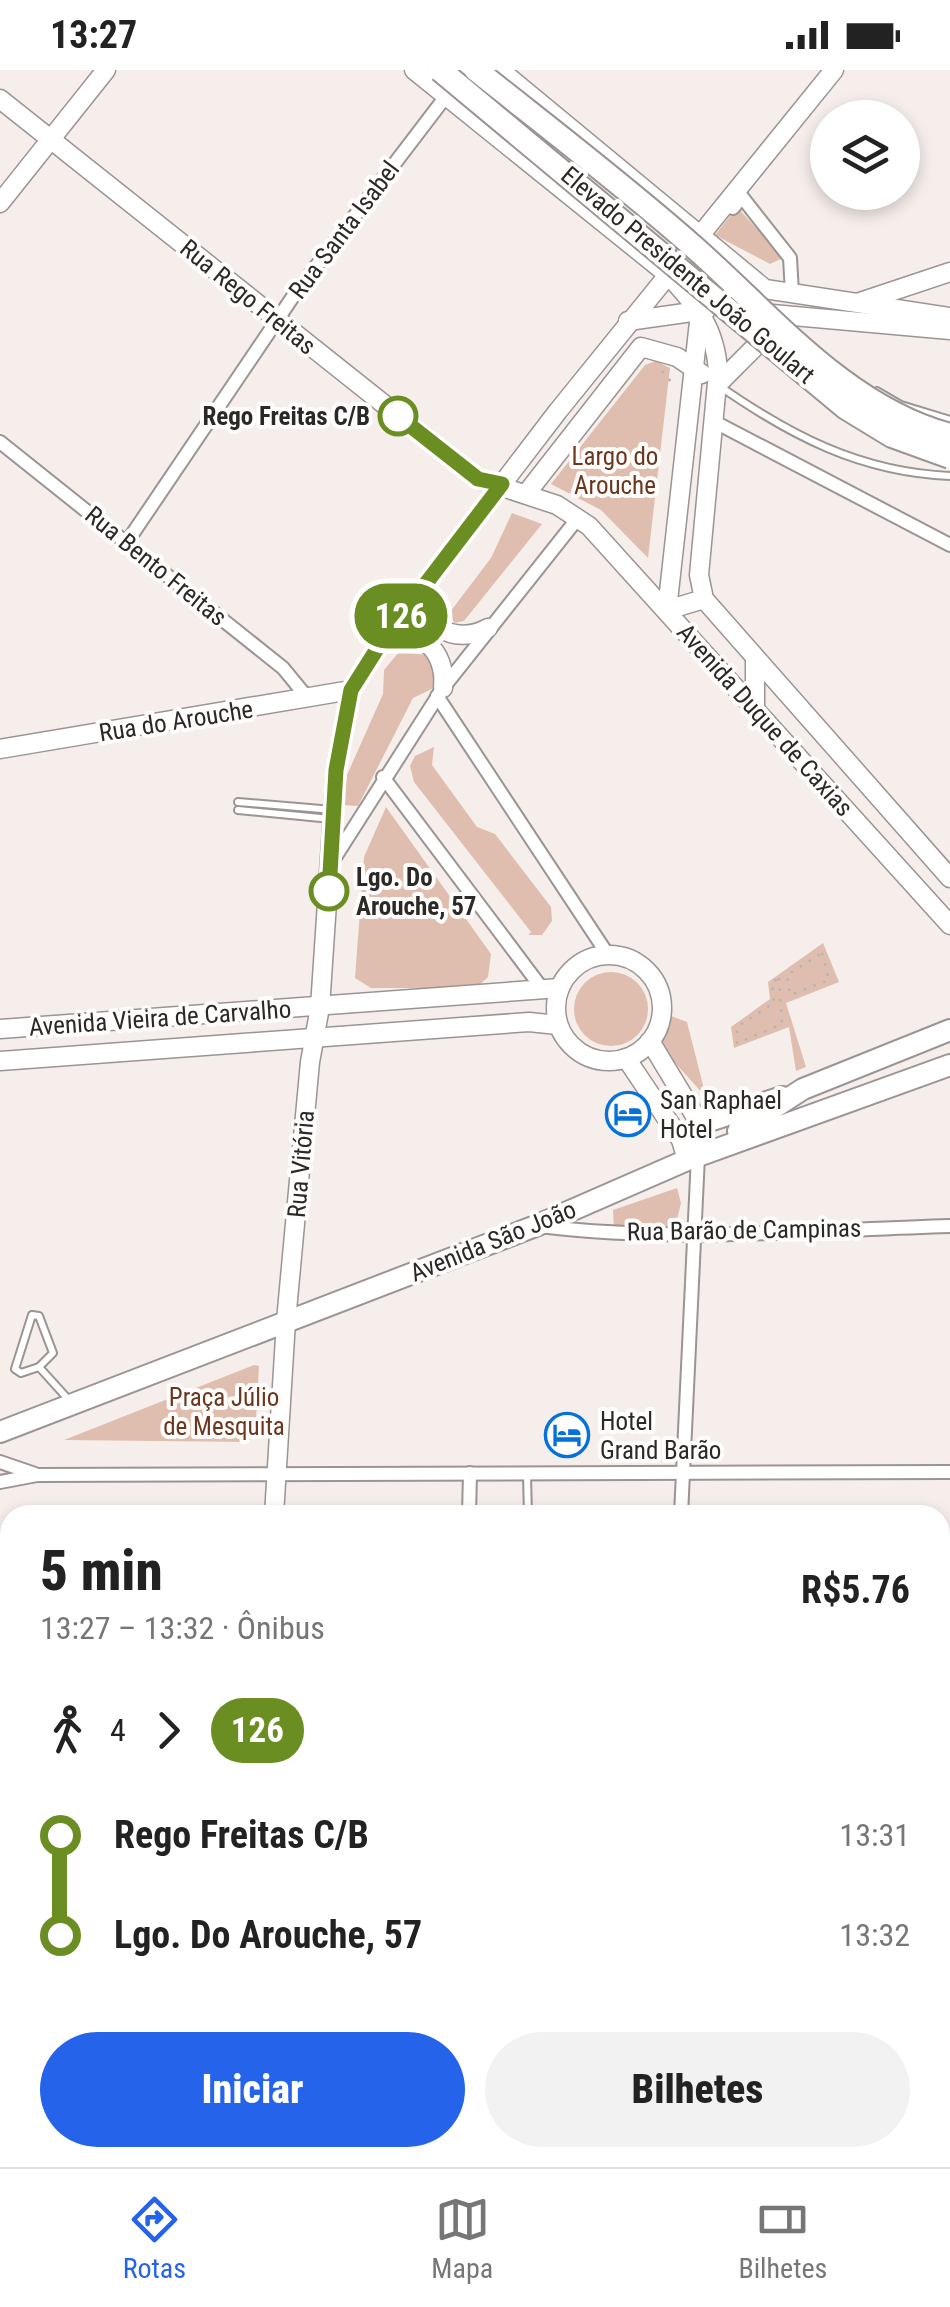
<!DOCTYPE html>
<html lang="pt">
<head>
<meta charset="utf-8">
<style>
	body { margin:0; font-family:"Roboto Condensed",sans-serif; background:#f2f2f2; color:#222; height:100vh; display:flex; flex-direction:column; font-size:38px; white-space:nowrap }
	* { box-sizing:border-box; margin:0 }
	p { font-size:32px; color:#767676 }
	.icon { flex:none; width:55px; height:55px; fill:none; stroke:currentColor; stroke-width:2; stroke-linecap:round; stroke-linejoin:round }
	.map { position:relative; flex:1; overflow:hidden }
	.drawer { position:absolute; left:0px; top:1435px; width:950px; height:662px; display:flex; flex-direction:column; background:#fff; border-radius:30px 30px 0 0; box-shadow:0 5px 15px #0003 }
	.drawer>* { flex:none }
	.badge { padding:0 20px; border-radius:32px; font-size:35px; line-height:65px }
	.fabs { position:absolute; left:810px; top:30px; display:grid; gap:20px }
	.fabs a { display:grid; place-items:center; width:110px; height:110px; border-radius:50%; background:#fff; box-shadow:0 5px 15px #0003; font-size:50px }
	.map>.badge { position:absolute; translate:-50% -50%; box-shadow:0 0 0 5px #fff }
	.legs { display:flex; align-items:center; gap:15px; height:110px; padding:0 40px; font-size:32px }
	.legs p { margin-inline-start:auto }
	.head { display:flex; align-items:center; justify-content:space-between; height:170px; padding:0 40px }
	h1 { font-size:55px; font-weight:800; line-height:75px }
	.button { display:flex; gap:20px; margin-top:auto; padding:20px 40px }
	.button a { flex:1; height:115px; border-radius:60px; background:#2563eb; color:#fff; font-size:40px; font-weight:800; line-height:115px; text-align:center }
	.button a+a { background:#f2f2f2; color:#222 }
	ul { padding:0 40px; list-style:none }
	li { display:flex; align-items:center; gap:35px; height:100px; font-size:38px }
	li i { display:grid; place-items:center; width:15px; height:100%; margin:0 12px; background:currentColor }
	li i::after { content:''; width:25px; height:25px; margin:-12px; border:8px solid; border-radius:50%; background:#fff }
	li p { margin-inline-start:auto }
	li:first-child i { background:linear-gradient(#0000 50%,currentColor 0) }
	li:last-child i { background:linear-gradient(currentColor 50%,#0000 0) }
	.status { display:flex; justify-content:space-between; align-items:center; height:70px; padding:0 50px; background:#fff; direction:ltr }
	.status svg { height:28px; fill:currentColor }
	.dock { display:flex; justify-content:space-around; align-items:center; height:140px; border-top:2px solid #e0e0e0; background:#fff; font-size:28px; color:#767676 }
	.dock a { display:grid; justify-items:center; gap:5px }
	.dock .on { color:#2563eb }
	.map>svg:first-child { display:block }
	.green { fill:#e0beaf }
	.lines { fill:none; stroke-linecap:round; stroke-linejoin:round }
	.lane-casing { stroke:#9b9492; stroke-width:10 }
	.street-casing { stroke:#9b9492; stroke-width:16 }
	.secondary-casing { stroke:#9b9492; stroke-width:21 }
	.primary-casing { stroke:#9b9492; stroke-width:24 }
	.path { stroke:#b9b3b0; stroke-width:2.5; stroke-dasharray:2.5 8; stroke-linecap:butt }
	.lane { stroke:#fff; stroke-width:6 }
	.street { stroke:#fff; stroke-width:12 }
	.secondary { stroke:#fff; stroke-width:18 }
	.primary { stroke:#fff; stroke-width:20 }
	.highway-bridge-casing { stroke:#9b9492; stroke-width:26; stroke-linecap:butt }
	.highway-bridge { stroke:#fff; stroke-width:22 }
	.line-1-casing { stroke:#fff; stroke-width:22 }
	.line-1 { stroke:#6b8e23; stroke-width:15 }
	.stop-1-dot { fill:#fff; stroke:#6b8e23; stroke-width:5 }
	.labels { text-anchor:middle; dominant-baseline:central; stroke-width:8; stroke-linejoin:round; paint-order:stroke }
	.street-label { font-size:25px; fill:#2b2928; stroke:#fefdfc }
	.stop-label { font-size:25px; font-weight:bold; fill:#2b2928; stroke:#fefdfc; text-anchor:end }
	.park-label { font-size:25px; fill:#6a361d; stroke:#fefdfc }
	.poi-label { font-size:25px; fill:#2b2928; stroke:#fefdfc; text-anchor:start }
</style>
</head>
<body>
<div class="status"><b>13:27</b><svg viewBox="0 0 49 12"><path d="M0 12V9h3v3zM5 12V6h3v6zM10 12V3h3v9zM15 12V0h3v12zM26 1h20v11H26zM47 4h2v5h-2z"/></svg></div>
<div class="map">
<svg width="950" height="2097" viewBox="0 0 950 2097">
	<rect width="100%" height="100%" fill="#f6eeeb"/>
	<g class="green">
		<polygon points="737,137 783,188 770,194 715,165"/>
		<polygon points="656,291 670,298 648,488 601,440 551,414 645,295"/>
		<polygon points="512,443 542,454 464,551 454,553 450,542 491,488"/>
		<polygon points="399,582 427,585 439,602 436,617 413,628 358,736 342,735 347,705 383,624 384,600"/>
		<polygon points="434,677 432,695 477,757 495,764 551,837 552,851 542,865 528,865 531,862 414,712 410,696 415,686"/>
		<polygon points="386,737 491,884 488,907 476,918 371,918 355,908 364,787"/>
		<polygon points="823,873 839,912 786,933 806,997 796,1001 789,957 734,978 731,957 770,929 768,912"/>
		<circle cx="611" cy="939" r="37"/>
		<polygon points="666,944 687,952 706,1027 657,973"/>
		<polygon points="677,1118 681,1133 675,1158 614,1159 613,1140"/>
		<polygon points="254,1295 259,1296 255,1365 247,1372 64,1370"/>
		<polygon points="259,2088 426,2089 425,2097 259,2093"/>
	</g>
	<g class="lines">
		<defs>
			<g id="lane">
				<path d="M718,315C791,366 860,402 950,406"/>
				<polyline points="877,321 901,335 950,350"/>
				<polyline points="238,732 333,740"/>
				<polyline points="238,740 331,749"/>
				<polygon points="32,1245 39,1246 53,1283 39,1297 21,1303 15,1299"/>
				<polyline points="39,1297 68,1329"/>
				<polyline points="527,1405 528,1445"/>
			</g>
			<g id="street">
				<polyline points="733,138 742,127 790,188 792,223"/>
				<polyline points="713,351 950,475"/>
				<polyline points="0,372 283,598 306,626"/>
				<polyline points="127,472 292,228 466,0"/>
				<polyline points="437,626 608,885"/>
				<polyline points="383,707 541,917"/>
				<polyline points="332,792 443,618 578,448"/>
				<path d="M540,1156C675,1173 814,1160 950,1156"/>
				<polyline points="0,1392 35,1404"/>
				<polyline points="0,1412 37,1405 950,1402"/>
				<polyline points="469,1445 470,1403"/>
				<polyline points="681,1445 698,1086"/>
				<polyline points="0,1581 10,1582"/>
				<polyline points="940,1611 950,1612"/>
				<polyline points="0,1823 10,1823"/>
				<polyline points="940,1859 950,1860"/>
				<polyline points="687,2088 688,2097"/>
				<polyline points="453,2097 454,2088"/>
			</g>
			<g id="secondary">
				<path d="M414,0L666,203C695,233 716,258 718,302L699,505L704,529L950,808"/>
				<polyline points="500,0 765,219 950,247"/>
				<polyline points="0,29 478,409 557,435 589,456 950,855"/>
				<polyline points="0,133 106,0"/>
				<polyline points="860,232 950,202"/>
				<polyline points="761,243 950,260"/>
				<polyline points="628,251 706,240"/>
				<polyline points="718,314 771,261"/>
				<polyline points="526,424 641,277 677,287 702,304"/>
				<path d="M427,513C414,554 454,577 488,558"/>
				<polyline points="667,540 700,243"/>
				<polyline points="667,540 704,529"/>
				<path d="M382,571C418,554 447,580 443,618"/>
				<polyline points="755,639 755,589"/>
				<polyline points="0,679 351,620"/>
				<circle cx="609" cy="938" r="53"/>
				<polyline points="0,959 560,918"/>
				<polyline points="650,971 700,1054 698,1086"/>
				<polyline points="626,988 681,1070 687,1090"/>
				<polyline points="0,991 529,952 558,955"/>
				<polyline points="274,1445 286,1251 310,992 320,937 336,699 351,620 382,571 558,341 834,0"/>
				<polyline points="231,2097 232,2088"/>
			</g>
			<g id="primary">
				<polyline points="700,1054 782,1027"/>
				<polyline points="738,1061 803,1019 950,960"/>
				<polyline points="0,1362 538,1155 687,1090 950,995"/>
				<polyline points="0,2057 10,2057"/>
				<polyline points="774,2088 950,2094"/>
			</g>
		</defs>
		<use href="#lane" class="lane-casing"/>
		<use href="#street" class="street-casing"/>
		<use href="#secondary" class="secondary-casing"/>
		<use href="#primary" class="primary-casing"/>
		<g class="path">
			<polyline points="662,301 673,314"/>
			<polygon points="822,883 829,910 790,925 787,905"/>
			<polygon points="779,908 782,954 737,973 737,957 774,933 772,913"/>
		</g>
		<use href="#lane" class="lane"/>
		<use href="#street" class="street"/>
		<use href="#secondary" class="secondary"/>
		<use href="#primary" class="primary"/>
		<defs>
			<g id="highway-bridge">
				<polyline points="440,0 846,338 892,366 950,387"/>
				<path d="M476,0C550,59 625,116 695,178C773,247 847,338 950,365"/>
			</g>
		</defs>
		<use href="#highway-bridge" class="highway-bridge-casing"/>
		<use href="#highway-bridge" class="highway-bridge"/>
	</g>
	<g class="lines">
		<defs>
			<polyline id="line-1" points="329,821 336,700 351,620 382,571 502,414 478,409 398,346"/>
		</defs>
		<use href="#line-1" class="line-1-casing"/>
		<use href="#line-1" class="line-1"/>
	</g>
	<defs>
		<symbol id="hotel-ring" viewBox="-11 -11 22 22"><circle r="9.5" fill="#fefdfc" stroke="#0472da" stroke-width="1.5"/><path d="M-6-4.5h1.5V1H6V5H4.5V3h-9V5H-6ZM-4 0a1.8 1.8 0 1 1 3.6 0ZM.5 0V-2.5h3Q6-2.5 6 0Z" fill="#0472da"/></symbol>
	</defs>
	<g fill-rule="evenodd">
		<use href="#hotel-ring" x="603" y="1019" width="50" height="50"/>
		<use href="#hotel-ring" x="542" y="1340" width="50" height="50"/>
	</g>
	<g class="stop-1-dot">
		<circle cx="398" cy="346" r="18"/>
		<circle cx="329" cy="821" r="18"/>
	</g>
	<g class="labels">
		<g class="street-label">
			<text transform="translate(344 160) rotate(-53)">Rua Santa Isabel</text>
			<text transform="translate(688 205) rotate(40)">Elevado Presidente João Goulart</text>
			<text transform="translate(248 227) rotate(39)">Rua Rego Freitas</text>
			<text transform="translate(156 496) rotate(39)">Rua Bento Freitas</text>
			<text transform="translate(765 650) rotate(48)">Avenida Duque de Caxias</text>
			<text transform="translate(176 651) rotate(-9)">Rua do Arouche</text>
			<text transform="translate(160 948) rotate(-4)">Avenida Vieira de Carvalho</text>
			<text transform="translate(301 1094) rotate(-85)">Rua Vitória</text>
			<text transform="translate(744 1160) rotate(-1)">Rua Barão de Campinas</text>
			<text transform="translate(493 1171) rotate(-22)">Avenida São João</text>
		</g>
		<g class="stop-label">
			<text x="370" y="346">Rego Freitas C/B</text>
			<text x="356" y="807" text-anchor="start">Lgo. Do<tspan x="356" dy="29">Arouche, 57</tspan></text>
		</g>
		<g class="park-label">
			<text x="615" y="386">Largo do<tspan x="615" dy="29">Arouche</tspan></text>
			<text x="224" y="1327">Praça Júlio<tspan x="224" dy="29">de Mesquita</tspan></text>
		</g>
		<g class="poi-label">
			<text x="660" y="1030">San Raphael<tspan x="660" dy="29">Hotel</tspan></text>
			<text x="600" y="1351">Hotel<tspan x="600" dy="29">Grand Barão</tspan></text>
		</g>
	</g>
</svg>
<div class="fabs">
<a><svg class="icon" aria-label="layers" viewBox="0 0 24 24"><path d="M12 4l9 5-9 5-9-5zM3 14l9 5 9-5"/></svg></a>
</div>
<b class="badge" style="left:401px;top:546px;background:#6b8e23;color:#fff">126</b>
<section class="drawer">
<div class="head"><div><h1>5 min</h1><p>13:27 – 13:32 · Ônibus</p></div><b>R$5.76</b></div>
<div class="legs"><svg class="icon" aria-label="walk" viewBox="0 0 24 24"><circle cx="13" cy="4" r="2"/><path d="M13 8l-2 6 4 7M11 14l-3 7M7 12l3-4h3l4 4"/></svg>4<svg class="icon" aria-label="forward" viewBox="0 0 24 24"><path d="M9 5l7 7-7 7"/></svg><b class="badge" style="background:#6b8e23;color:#fff">126</b></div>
<ul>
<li><i style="color:#6b8e23"></i><b>Rego Freitas C/B</b><p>13:31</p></li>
<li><i style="color:#6b8e23"></i><b>Lgo. Do Arouche, 57</b><p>13:32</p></li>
</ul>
<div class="button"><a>Iniciar</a><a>Bilhetes</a></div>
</section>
</div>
<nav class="dock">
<a class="on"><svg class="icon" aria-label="directions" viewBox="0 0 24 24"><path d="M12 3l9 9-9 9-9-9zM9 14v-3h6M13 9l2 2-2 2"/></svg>Rotas</a>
<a><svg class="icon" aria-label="map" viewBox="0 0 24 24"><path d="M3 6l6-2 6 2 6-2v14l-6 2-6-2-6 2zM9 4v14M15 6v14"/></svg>Mapa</a>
<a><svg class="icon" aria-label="tickets" viewBox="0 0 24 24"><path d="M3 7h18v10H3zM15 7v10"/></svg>Bilhetes</a>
</nav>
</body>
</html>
